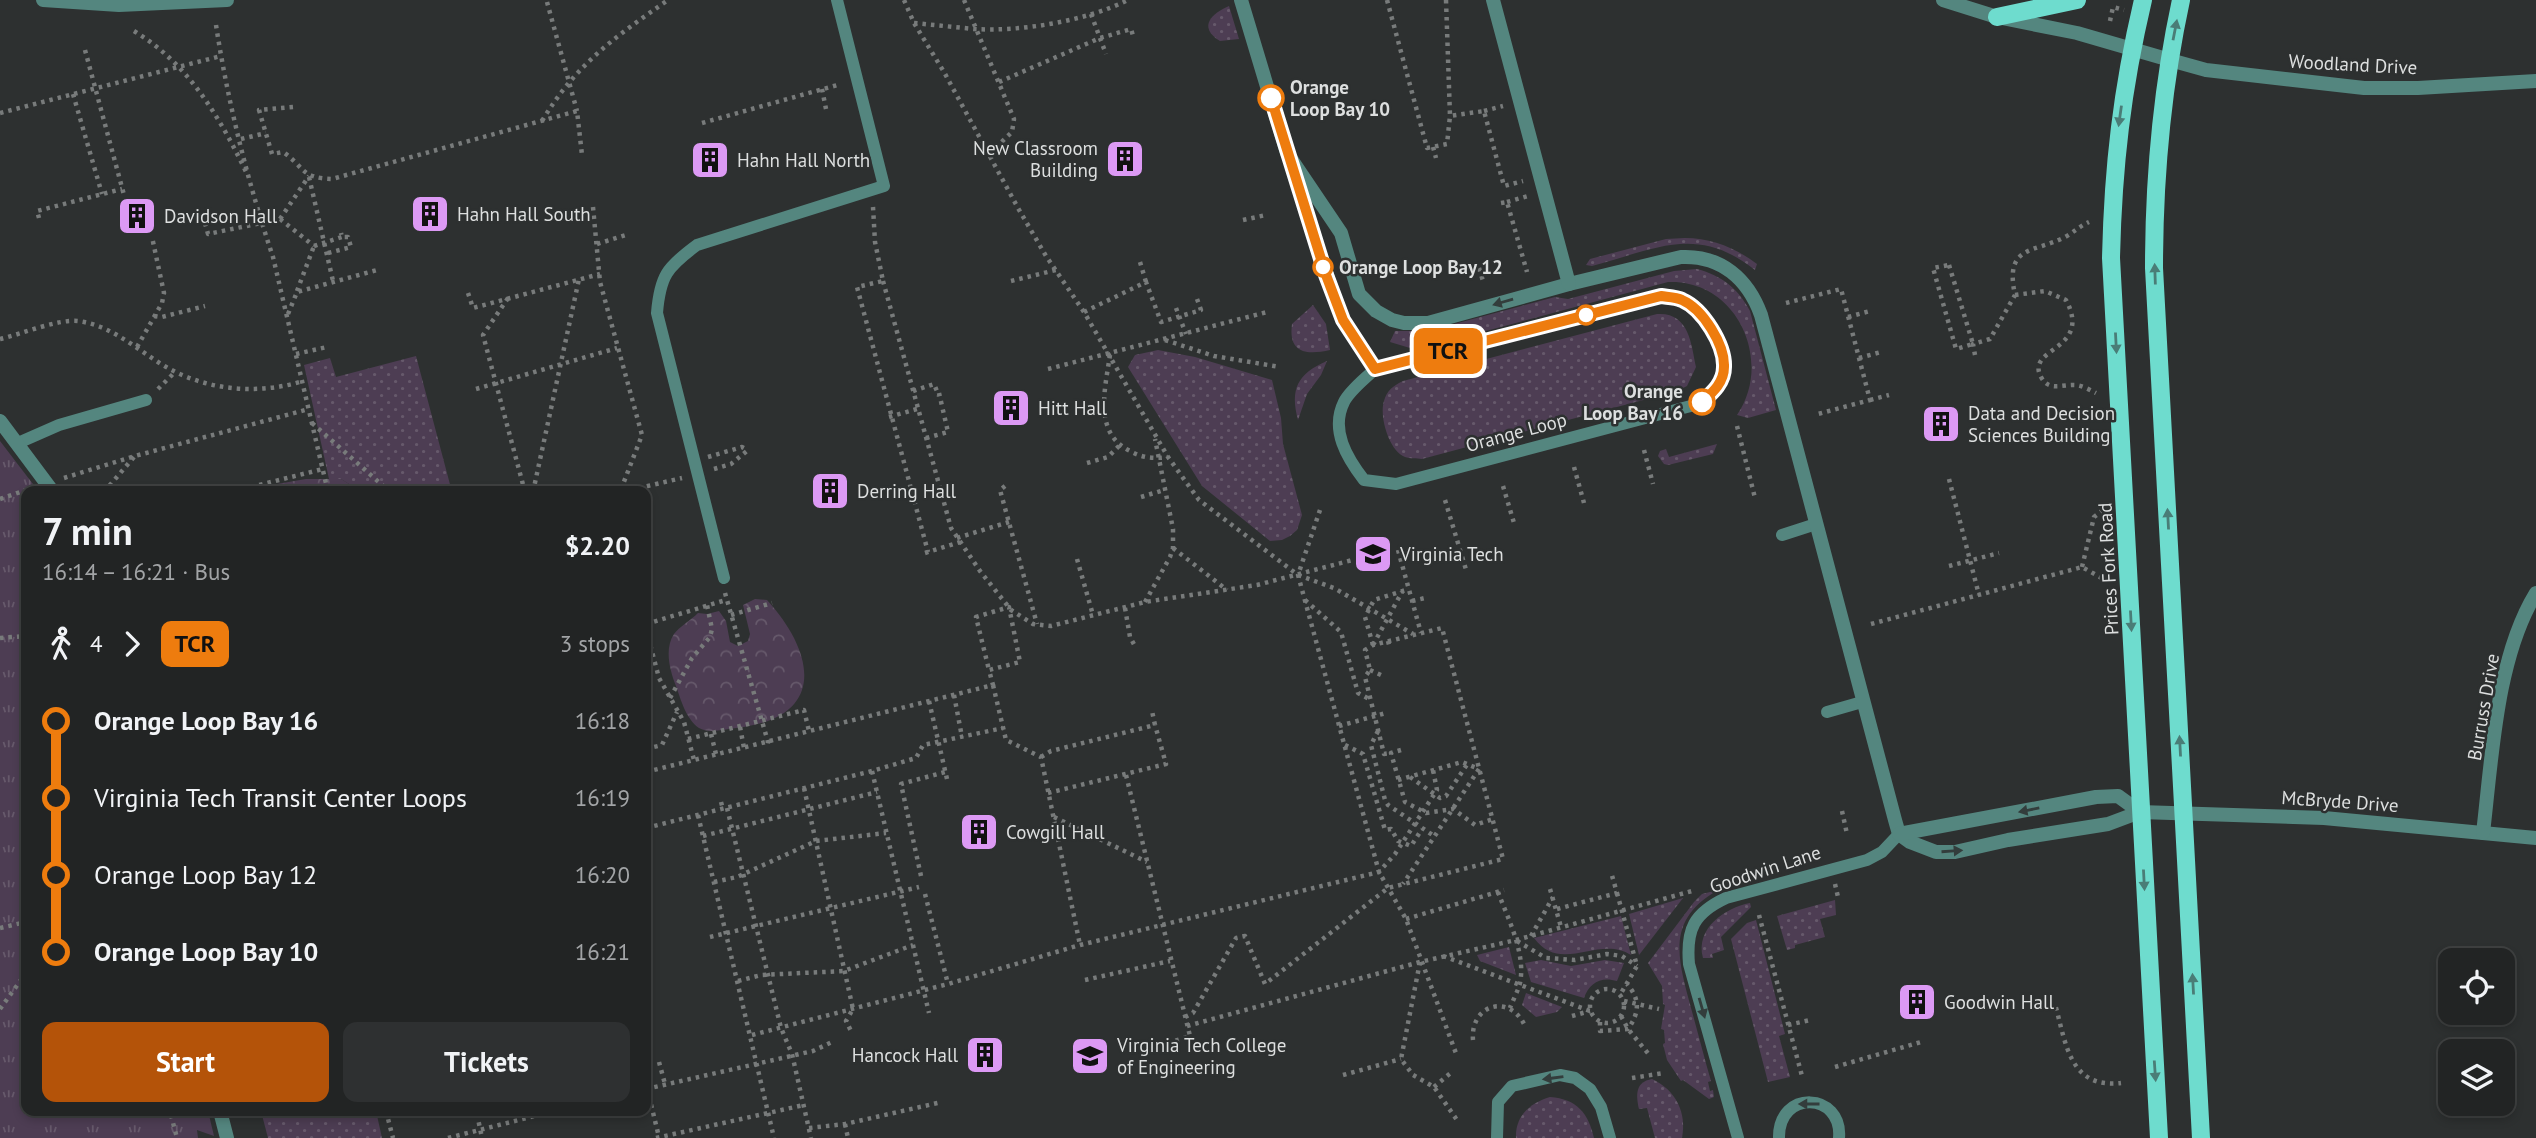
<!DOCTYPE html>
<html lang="en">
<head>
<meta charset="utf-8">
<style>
	body { margin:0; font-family:"PT Sans",sans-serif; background:#2e3031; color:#f1f3f6; height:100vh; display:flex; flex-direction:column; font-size:26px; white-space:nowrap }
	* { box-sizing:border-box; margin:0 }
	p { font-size:23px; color:#a2a4a6 }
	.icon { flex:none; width:38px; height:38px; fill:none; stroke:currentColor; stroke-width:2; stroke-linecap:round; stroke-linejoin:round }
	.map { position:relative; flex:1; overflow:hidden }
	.sheet { position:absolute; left:21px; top:486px; width:630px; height:630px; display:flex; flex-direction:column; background:#222424; border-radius:14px; box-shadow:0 4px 10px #0003,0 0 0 2px #3f4141 }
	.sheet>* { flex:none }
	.badge { padding:0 14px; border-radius:10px; font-size:24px; line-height:46px }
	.controls { position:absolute; left:2438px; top:948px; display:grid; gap:14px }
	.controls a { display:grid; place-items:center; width:77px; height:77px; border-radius:14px; background:#222424; box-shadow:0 4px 10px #0003,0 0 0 2px #3f4141; font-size:35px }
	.map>.badge { position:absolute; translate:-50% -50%; box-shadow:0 0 0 4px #fff }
	.legs { display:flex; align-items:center; gap:10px; height:77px; padding:0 21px; font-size:23px }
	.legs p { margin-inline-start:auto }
	.head { display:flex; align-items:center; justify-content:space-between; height:119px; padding:0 21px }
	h1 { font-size:38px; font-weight:600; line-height:52px }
	.button { display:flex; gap:14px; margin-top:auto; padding:14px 21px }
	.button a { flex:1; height:80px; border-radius:14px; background:#b45309; color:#fff; font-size:28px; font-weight:600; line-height:80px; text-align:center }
	.button a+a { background:#2e3031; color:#f1f3f6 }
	ul { padding:0 21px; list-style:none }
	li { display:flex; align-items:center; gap:24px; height:77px; font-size:26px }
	li i { display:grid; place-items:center; width:10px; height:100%; margin:0 9px; background:currentColor }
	li i::after { content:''; width:18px; height:18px; margin:-9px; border:5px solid; border-radius:50%; background:#222424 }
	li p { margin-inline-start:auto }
	li:first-child i { background:linear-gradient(#0000 50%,currentColor 0) }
	li:last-child i { background:linear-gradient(currentColor 50%,#0000 0) }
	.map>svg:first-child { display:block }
	.grass { fill:url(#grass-dots) }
	.forest { fill:url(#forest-crowns) }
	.park { fill:url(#park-tufts) }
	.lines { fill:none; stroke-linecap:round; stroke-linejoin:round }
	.path { stroke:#787b7b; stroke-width:4.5; stroke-dasharray:3.5 5; stroke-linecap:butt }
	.service { stroke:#54867f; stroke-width:12 }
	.minor { stroke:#54867f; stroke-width:14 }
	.tertiary { stroke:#54867f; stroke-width:14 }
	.primary { stroke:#6edcce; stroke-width:18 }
	.oneway { fill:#4a7d77 }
	.oneway2 { fill:#333d3c }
	.line-1-casing { stroke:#fff; stroke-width:16 }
	.line-1 { stroke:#ee7c0e; stroke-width:10 }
	.stop-1-dot { fill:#fff; stroke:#ee7c0e; stroke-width:3.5 }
	.labels { text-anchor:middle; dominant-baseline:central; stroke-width:5; stroke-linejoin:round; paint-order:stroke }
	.street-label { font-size:19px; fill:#dddfdf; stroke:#2d3030 }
	.stop-label { font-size:19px; font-weight:bold; fill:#dddfdf; stroke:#2d3030; text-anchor:start }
	.poi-label { font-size:19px; fill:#dddfdf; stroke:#2d3030; text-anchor:start }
</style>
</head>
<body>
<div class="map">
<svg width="2536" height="1138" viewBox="0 0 2536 1138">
	<defs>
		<pattern id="grass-dots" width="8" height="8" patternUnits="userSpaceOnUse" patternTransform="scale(1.75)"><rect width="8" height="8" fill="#4d3d53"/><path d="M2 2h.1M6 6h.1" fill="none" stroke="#66596b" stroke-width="1.8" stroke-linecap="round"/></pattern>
		<pattern id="forest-crowns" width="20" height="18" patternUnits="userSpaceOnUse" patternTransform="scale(1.75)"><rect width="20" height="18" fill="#4d3d53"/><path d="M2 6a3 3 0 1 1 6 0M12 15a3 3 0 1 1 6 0" fill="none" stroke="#66596b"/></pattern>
		<pattern id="park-tufts" width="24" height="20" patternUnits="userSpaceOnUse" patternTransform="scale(1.75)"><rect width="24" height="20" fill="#4d3d53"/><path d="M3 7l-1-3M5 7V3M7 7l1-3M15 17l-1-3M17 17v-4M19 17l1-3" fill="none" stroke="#66596b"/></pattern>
	</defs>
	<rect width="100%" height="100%" fill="#2d3030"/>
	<g class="grass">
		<path d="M1229,6L1239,39L1220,41C1197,27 1212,13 1229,6Z"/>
		<path d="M1685,238C1711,238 1736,248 1757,264L1755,270C1697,224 1656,249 1592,266L1586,265L1590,259L1666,239Z"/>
		<path d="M1697,269C1722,276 1738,288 1750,311L1776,410L1748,418L1737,415C1774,361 1737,279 1668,282L1430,346L1410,348L1390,342L1395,331H1428L1555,297L1568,299L1674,271Z"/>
		<path d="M1313,305L1326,324L1330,350C1307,355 1288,354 1292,324Z"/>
		<path d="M1657,314C1689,312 1691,343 1696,367L1687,386L1677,391L1422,459C1417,458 1410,459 1405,457C1389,451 1379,416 1384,401C1387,390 1393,386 1403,381Z"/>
		<polygon points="1158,350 1195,357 1272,380 1281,418 1283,444 1302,515 1297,530 1290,536 1282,540 1270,541 1202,486 1128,367 1135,355"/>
		<polygon points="416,356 452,492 362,492 341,479 329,479 304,365 330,358 336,377"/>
		<path d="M1327,361L1321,375L1307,394L1298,420C1290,389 1297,374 1327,361Z"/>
		<polygon points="1717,444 1713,454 1668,465 1664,464 1658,456 1660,451 1666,449 1669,457"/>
		<path d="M1718,890C1665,920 1678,959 1691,1008C1698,1033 1704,1057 1711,1081L1708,1082L1710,1091L1713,1090L1714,1097L1709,1099L1683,1080L1681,1081L1667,1060L1663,1044L1665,1043L1664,1030L1661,1029L1665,1005L1663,1004L1662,986L1648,963L1694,902L1702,894Z"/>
		<polygon points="1683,898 1639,955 1629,914"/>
		<polygon points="1835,900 1836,915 1820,919 1825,937 1795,945 1795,948 1787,950 1777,916"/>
		<path d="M1750,903L1751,907L1721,937L1724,950L1712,954L1713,958H1703C1695,928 1725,908 1750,903Z"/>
		<path d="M1621,916L1631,955C1599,934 1561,975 1534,938Z"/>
		<polygon points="1756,920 1785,1034 1779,1036 1790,1077 1768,1082 1731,939 1747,923"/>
		<polygon points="1509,947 1516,975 1480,961 1477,955"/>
		<path d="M1541,960L1571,966L1605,960L1624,963L1617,981C1601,976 1589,983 1584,998L1531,982L1525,963Z"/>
		<polygon points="1526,993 1562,1007 1557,1012 1536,1017 1522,1005"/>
		<path d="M1652,1079C1676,1090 1687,1113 1682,1138H1655L1647,1108L1639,1109C1636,1095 1635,1082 1652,1079Z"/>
		<path d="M1550,1097C1577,1099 1588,1113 1594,1138H1516C1515,1116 1530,1103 1550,1097Z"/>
		<polygon points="261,1111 376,1111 382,1138 268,1138"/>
	</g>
	<g class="forest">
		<polygon points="306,479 341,479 362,492 256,491 277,484"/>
		<path d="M755,599L767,600C816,654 827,718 736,728C725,729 709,734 699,728C686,719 681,700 676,686C670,671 664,649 674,634C679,627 691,620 698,613L707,614L719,611L726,621L730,642L738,646L748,641L750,634L743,605Z"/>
	</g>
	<polygon class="park" points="0,441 39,492 26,492 26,1111 208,1111 214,1136 197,1130 198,1138 0,1138"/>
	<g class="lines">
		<g class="path">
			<polyline points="904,0 914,23 944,72 1018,208 1046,256 1084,312 1168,457 1199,500 1298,575 1334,588 1413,634"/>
			<polyline points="964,0 1014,119 1012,132 988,155"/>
			<polyline points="1387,0 1427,148 1447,144 1450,116"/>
			<polyline points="1446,0 1450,116 1484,111 1504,186 1523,181"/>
			<polyline points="547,2 577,111"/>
			<polyline points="1091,14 1106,54"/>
			<polyline points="2110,21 2113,7 2124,10"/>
			<path d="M914,23C934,25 954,27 974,29C1020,32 1086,21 1128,0"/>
			<path d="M216,25C228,103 248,183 273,257L328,492"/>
			<path d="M134,31C189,64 221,119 248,176"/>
			<polyline points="85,50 124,195"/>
			<polyline points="999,82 1100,38 1131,29 1134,39"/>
			<polyline points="822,89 826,109"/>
			<polyline points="73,94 102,194"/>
			<path d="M293,107L259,110L272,154L283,152C305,167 300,178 332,179L577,111L582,155"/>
			<polyline points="1484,111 1503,106"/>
			<polyline points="0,113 221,56"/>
			<path d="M542,121C576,64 615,37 668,0"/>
			<polyline points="702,123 841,84"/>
			<polyline points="241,139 266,133"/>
			<polyline points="1433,147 1436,158"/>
			<polyline points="309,177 333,281"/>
			<polyline points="1507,202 1528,196"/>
			<polyline points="1501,203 1507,202 1527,272"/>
			<polyline points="593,207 600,282 642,435 620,492"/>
			<polyline points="873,207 875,242 883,281 857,287 928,552"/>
			<polyline points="39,218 37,211 122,189"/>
			<polyline points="280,219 314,246"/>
			<polyline points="1243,220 1266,215"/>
			<polyline points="205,223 208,234 280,219 309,176"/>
			<polyline points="597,244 626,235"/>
			<polyline points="314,246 342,237"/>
			<polyline points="328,253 351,247 348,237 342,237 341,233"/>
			<polyline points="1140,262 1146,282"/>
			<polygon points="1949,265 1973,344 1956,349 1933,268"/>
			<polyline points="1479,268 1483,281"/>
			<polyline points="883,281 951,528 980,571 1011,610 1033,624 1051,626 1145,602 1257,585 1387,551"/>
			<polyline points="1011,281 1056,270"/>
			<polyline points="297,291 314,246"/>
			<polyline points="468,293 473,308 600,274"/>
			<path d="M2015,295L2045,291L2066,300C2093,351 2025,347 2041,377C2049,392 2062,384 2076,385C2083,386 2090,390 2096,393"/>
			<polyline points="508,298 483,335 525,492"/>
			<polyline points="1786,303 1841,289 1870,400 1814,415"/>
			<polyline points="1176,308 1186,334"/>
			<polyline points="1084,312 1146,282 1161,322 1201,310 1197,299"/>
			<polyline points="288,314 297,292 377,270"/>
			<polyline points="154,316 162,317 205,306"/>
			<polyline points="1848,317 1870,311"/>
			<path d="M0,339C22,334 57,319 78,321C109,325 133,346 158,362C201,390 255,396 303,381"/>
			<polyline points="1165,340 1214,356 1280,367"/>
			<polyline points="137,347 162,303 164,293 152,237"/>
			<polyline points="296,354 327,347"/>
			<path d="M1110,355C1105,389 1093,433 1130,451C1142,458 1154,459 1168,457"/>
			<path d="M1975,355L1973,344L1990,339L2015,295C2004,244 2035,253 2065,237C2074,232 2080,226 2089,222"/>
			<polyline points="1859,358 1881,352"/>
			<polyline points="1048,369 1267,312"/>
			<polyline points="158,389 175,372"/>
			<polyline points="476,389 617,348"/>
			<polyline points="913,391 934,384 939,396"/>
			<polyline points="1870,400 1889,395"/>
			<polyline points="889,417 917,409"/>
			<polyline points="312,423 390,492"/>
			<polyline points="1737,426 1755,498"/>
			<polyline points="926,438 948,432 939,393"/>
			<polyline points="1644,450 1653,484"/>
			<polyline points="708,457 742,447 748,450"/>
			<polyline points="1087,463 1108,457 1119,446"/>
			<polyline points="1574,467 1584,503"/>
			<polyline points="714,469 731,464 748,450"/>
			<polyline points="64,478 135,456 309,409"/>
			<polyline points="1949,479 1979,595"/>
			<polyline points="1005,486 1000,490 1037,624"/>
			<polyline points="1503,486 1514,523"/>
			<polyline points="251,487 323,469"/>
			<polyline points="104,492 134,457"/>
			<polyline points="533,492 579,279"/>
			<polyline points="622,492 682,478"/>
			<polyline points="1141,497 1164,490"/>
			<polyline points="0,499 29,489"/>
			<polyline points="1445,500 1467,573"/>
			<polyline points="1320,510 1298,575 1379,872 1406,919 1457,1056"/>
			<polyline points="957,538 1009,522"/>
			<polyline points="1173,548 1227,590"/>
			<polyline points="1398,550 1421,633"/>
			<polyline points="925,553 960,542"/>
			<polyline points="1077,559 1093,615"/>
			<polyline points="1949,566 1999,553"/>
			<polyline points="2082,567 2094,517 2103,510"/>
			<polyline points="725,593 768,742 767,747"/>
			<polyline points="1305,600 1341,632 1358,693 1371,700"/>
			<polyline points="1412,601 1425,598"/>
			<polyline points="1145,602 1170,557 1173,548 1173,529 1155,439"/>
			<polyline points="1125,608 1130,637 1136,648"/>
			<polyline points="731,615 772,603"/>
			<polyline points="646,624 726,600"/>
			<polyline points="1871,624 2082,567 2107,581"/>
			<polyline points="646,629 659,678 684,722 694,760"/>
			<polyline points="0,638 26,636"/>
			<polyline points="1388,641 1390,649"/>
			<polyline points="1373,645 1365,617 1374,600 1409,589"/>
			<polyline points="1373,645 1402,592"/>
			<polyline points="1370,670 1381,675"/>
			<polyline points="993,685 1006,740 1041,757 1080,945"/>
			<polyline points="954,695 962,737"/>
			<polyline points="670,698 692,658 710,637 712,629 707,605"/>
			<polyline points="929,701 947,779"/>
			<polyline points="1339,726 1386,713"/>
			<polyline points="740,727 744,748"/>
			<polyline points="1378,731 1371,745 1385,800 1388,805 1434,836"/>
			<polyline points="711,734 716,754"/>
			<polyline points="688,739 804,710 809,731"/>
			<polyline points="1345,745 1363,754 1385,830 1391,829 1398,841 1411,846 1422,829"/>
			<polyline points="646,749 662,745 677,712"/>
			<polyline points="1401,750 1391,753 1405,802 1426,813 1453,809 1475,825 1493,819"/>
			<polyline points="1041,757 1051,751 1155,725 1152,711"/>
			<polyline points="872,771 929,1013"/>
			<polyline points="646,772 993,685 989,670 1020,662 1009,607 976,617 989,670"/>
			<polyline points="1126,775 1190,1036 1144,1051"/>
			<polyline points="1410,777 1440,798 1446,796 1468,763"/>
			<polyline points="1398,780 1462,762 1479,769 1403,884"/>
			<polyline points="804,788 853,1009 846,1021 851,1031"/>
			<polyline points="1048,793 1166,764 1155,725"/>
			<polyline points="721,802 723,809"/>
			<polyline points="727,808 781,1028 792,1054 811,1138"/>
			<polyline points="1842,811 1847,834"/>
			<polyline points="698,815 774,1138"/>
			<polyline points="1054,817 1147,862"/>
			<polyline points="646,828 872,771 916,758 923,745 1003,728"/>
			<polyline points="703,836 877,792"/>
			<polyline points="921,876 901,784 945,772"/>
			<polyline points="714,882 737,877 816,841 886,833"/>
			<polyline points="1835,884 1838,897"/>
			<polyline points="1550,889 1561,927"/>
			<path d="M1498,892C1508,919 1526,953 1520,983C1518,991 1513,1000 1510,1008"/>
			<polyline points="1617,893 1637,966 1620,995"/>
			<polyline points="925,894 948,984"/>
			<polyline points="1557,909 1617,893 1611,872"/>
			<polyline points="1759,915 1802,1076"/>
			<polyline points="1406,919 1504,890"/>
			<polyline points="0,928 26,922"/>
			<polyline points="1531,936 1553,897"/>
			<polyline points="710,937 919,887"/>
			<polyline points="1517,941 1546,958 1575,960 1607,954 1622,956 1637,966"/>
			<polyline points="1443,956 1590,1011"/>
			<polyline points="1420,962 1401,1059 1413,1075 1434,1087 1457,1120"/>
			<polyline points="1085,980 1170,961"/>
			<polyline points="738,981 761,975 844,971 913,945"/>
			<circle cx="1607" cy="1006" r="17"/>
			<polyline points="1624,1001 1659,1009"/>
			<path d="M2042,1008L2055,1004C2066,1043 2069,1089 2121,1083"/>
			<polyline points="0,1009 26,973"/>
			<polyline points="1572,1016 1590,1011"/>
			<polyline points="1621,1016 1628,1029 1651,1057"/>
			<polyline points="1185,1017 1193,1013 1236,938 1245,936 1265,984 1388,888 1503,859 1442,628 1373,645 1365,650 1370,670 1365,677 1384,754 1391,753"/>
			<path d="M1600,1022V1031L1628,1029C1640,1012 1640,999 1627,984"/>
			<polyline points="1788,1025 1810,1020"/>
			<polyline points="1187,1026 1420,962 1516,940 1692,891"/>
			<polyline points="752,1035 948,984 1080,945 1379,872 1395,854 1437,790 1433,770"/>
			<path d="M1473,1040C1470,1004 1510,993 1525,1026"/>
			<polyline points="659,1062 665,1084"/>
			<polyline points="1835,1067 1921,1042"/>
			<polyline points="1343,1075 1401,1059"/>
			<polyline points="1632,1078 1664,1073"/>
			<polyline points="1434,1087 1453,1071"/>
			<polyline points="647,1088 659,1137"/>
			<polyline points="646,1089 813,1051 834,1041"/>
			<polyline points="156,1111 181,1115 180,1111"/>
			<polyline points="386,1111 393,1138"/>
			<polyline points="477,1114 482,1138"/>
			<polyline points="171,1115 177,1138"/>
			<polyline points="845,1124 848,1138"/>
			<polyline points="809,1128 845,1124 942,1102"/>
			<polyline points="448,1138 554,1111"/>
			<polyline points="656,1138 804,1105"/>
		</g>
		<g class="service">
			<polyline points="1291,164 1343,320 1375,369"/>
			<path d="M1661,296C1667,297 1676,297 1682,300C1711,313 1734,360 1718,388C1714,394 1707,398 1702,403L1396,484L1364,480C1347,458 1330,430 1344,402C1350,390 1365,379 1375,369Z"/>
			<polyline points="18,443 59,425 146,400"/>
			<polyline points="1782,535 1816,524"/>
			<path d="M724,578L657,313C660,276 667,267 697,245L884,186L837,0"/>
			<polyline points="1827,712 1862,702"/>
			<polyline points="1497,1138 1498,1102 1512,1086 1560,1075 1575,1078 1590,1089 1601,1107 1610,1138"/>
			<path d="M1738,1138L1689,964C1686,929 1694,913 1726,898L1867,860L1882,852L1899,834"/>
			<path d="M1779,1138C1778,1089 1843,1092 1839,1138"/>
		</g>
		<g class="minor">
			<path d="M1241,0L1287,153L1341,233L1359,294L1376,311L1392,320L1404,323H1428L1569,284L1681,257C1721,255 1748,279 1761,315L1895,820L1899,834L1910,842L1936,852H1955L2008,840L2108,824L2140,812L2324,818L2536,838"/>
			<polyline points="1493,0 1569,284"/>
			<polyline points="2170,60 2206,70 2364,88 2418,88 2536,81"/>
			<path d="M2483,833C2492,758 2496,658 2536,593"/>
			<polyline points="1899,834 2096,797 2118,796 2140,812"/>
		</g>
		<g class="tertiary">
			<polyline points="43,0 119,5 227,0"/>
			<polyline points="1943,0 1997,17 2077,33 2170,60"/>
			<polyline points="0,421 53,492"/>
			<polyline points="220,1111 227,1138"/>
		</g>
		<g class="primary">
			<path d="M2143,0C2122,89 2113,167 2111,258L2159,1138"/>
			<path d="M2181,0C2162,88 2154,178 2154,268L2201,1138"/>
			<polyline points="1997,17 2077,0"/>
		</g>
	</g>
	<defs><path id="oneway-solid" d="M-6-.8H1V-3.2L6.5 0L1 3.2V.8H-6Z" transform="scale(1.75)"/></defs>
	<g class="oneway">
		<use href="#oneway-solid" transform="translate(2175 30) rotate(-79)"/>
		<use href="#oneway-solid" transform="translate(2120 116) rotate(98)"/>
		<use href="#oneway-solid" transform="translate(2155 274) rotate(-92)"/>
		<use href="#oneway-solid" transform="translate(2116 343) rotate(87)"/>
		<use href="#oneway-solid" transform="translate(2168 519) rotate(-93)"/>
		<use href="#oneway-solid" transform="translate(2131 621) rotate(87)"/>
		<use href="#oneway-solid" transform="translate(2180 746) rotate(-93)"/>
		<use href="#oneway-solid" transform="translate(2144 880) rotate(87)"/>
		<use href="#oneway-solid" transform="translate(2193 984) rotate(-93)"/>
		<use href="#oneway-solid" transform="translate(2155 1071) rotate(86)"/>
	</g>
	<g class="oneway2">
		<use href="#oneway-solid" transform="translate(1503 302) rotate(164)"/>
		<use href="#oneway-solid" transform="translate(2029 810) rotate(169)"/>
		<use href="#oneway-solid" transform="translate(1952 851) rotate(-4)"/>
		<use href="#oneway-solid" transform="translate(1702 1008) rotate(74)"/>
		<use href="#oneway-solid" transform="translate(1553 1078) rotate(172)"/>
		<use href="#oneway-solid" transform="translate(1809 1104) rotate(180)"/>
	</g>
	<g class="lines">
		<defs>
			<path id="line-1" d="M1271,98L1326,275L1343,320L1375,369L1661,296C1667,297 1676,297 1682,300C1703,309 1725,345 1724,367C1724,383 1712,393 1702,402"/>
		</defs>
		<use href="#line-1" class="line-1-casing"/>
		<use href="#line-1" class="line-1"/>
	</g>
	<defs>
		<symbol id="building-square" viewBox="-11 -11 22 22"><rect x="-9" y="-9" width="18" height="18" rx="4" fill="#dc99f4" stroke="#2d3030"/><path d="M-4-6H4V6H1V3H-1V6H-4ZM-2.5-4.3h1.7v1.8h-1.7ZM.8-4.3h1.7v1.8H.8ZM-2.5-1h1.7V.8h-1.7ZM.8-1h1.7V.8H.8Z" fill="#111"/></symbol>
		<symbol id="university-square" viewBox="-11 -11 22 22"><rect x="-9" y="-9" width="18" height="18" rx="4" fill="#dc99f4" stroke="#2d3030"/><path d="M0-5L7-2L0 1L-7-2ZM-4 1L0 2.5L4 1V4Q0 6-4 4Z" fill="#111"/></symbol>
	</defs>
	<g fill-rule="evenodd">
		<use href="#building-square" x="1103" y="137" width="44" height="44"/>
		<use href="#building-square" x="688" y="138" width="44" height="44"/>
		<use href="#building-square" x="408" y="192" width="44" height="44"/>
		<use href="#building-square" x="115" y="194" width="44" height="44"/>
		<use href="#building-square" x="989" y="386" width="44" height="44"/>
		<use href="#building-square" x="1919" y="402" width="44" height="44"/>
		<use href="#building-square" x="808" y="469" width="44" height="44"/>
		<use href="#university-square" x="1351" y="532" width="44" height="44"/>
		<use href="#building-square" x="957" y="810" width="44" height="44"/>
		<use href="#building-square" x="1895" y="980" width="44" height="44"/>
		<use href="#building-square" x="963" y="1033" width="44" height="44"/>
		<use href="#university-square" x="1068" y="1034" width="44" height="44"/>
	</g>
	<g class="stop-1-dot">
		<circle cx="1271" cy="98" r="12"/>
		<circle cx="1323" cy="267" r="9"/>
		<circle cx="1586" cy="315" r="9"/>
		<circle cx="1702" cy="402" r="12"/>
	</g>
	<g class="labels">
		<g class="street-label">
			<text transform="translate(2353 64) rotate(3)">Woodland Drive</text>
			<text transform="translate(1516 432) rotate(-15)">Orange Loop</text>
			<text transform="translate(2108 569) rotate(-93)">Prices Fork Road</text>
			<text transform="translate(2483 707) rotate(-80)">Burruss Drive</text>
			<text transform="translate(2340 801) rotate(4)">McBryde Drive</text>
			<text transform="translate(1765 869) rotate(-18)">Goodwin Lane</text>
		</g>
		<g class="stop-label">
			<text x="1290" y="87">Orange<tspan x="1290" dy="22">Loop Bay 10</tspan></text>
			<text x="1339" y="267">Orange Loop Bay 12</text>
			<text x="1683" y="391" text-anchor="end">Orange<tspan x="1683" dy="22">Loop Bay 16</tspan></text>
		</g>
		<g class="poi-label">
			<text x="1098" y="148" text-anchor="end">New Classroom<tspan x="1098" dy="22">Building</tspan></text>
			<text x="737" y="160">Hahn Hall North</text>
			<text x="457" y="214">Hahn Hall South</text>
			<text x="164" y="216">Davidson Hall</text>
			<text x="1038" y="408">Hitt Hall</text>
			<text x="1968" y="413">Data and Decision<tspan x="1968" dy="22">Sciences Building</tspan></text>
			<text x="857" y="491">Derring Hall</text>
			<text x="1400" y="554">Virginia Tech</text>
			<text x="1006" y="832">Cowgill Hall</text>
			<text x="1944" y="1002">Goodwin Hall</text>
			<text x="1117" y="1045">Virginia Tech College<tspan x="1117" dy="22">of Engineering</tspan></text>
			<text x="958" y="1055" text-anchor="end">Hancock Hall</text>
		</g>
	</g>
</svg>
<div class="controls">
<a><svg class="icon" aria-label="locate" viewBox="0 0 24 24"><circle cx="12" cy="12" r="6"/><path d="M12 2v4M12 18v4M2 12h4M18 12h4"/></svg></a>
<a><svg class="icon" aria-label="layers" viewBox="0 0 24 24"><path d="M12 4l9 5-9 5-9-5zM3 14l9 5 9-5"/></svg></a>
</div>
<b class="badge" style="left:1448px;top:351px;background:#ee7c0e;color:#111">TCR</b>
<section class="sheet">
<div class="head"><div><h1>7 min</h1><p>16:14 – 16:21 · Bus</p></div><b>$2.20</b></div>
<div class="legs"><svg class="icon" aria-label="walk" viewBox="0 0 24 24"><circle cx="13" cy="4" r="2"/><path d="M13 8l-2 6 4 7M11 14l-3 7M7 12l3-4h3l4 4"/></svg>4<svg class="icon" aria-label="forward" viewBox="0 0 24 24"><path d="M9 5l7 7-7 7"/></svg><b class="badge" style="background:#ee7c0e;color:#111">TCR</b><p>3 stops</p></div>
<ul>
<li><i style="color:#ee7c0e"></i><b>Orange Loop Bay 16</b><p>16:18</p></li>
<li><i style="color:#ee7c0e"></i><span>Virginia Tech Transit Center Loops</span><p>16:19</p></li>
<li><i style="color:#ee7c0e"></i><span>Orange Loop Bay 12</span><p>16:20</p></li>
<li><i style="color:#ee7c0e"></i><b>Orange Loop Bay 10</b><p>16:21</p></li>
</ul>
<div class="button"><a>Start</a><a>Tickets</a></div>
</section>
</div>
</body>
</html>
